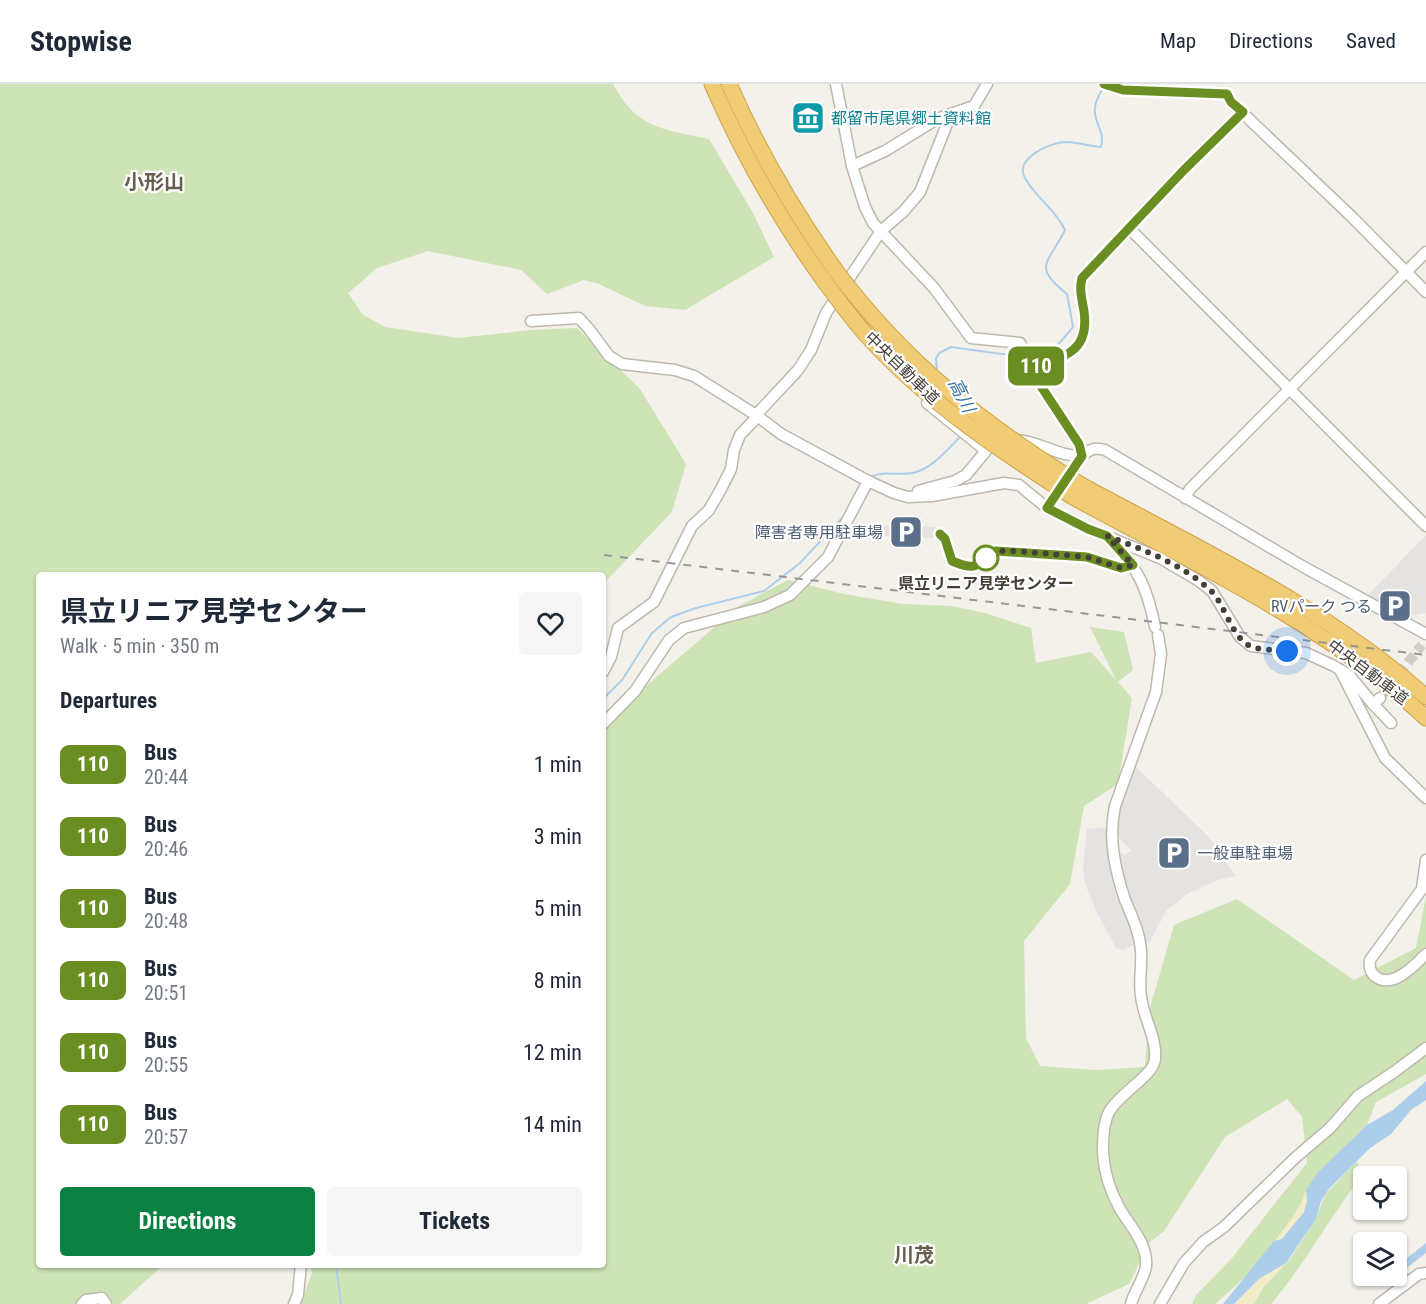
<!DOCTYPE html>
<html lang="en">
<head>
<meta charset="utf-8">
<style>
	body { margin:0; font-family:"Roboto Condensed","Noto Sans JP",sans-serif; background:#f6f6f7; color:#1f2937; height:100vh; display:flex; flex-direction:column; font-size:22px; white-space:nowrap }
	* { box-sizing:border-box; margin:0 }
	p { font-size:20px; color:#747a83 }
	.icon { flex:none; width:33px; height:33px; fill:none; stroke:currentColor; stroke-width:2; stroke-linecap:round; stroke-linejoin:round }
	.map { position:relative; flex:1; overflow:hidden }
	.drawer { position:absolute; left:36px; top:488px; width:570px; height:696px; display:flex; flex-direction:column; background:#fff; border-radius:6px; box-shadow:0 2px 4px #0004 }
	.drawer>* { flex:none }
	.badge { padding:0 12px; border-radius:9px; font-size:21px; line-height:39px }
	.fabs { position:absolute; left:1353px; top:1082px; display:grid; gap:12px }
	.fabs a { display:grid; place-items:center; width:54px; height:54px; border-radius:6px; background:#fff; box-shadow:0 2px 4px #0004; font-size:30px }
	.you { position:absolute; width:30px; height:30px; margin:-15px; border:4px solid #fff; border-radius:50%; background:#1a73e8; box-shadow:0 0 0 9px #1a73e833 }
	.map>.badge { position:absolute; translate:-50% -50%; box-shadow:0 0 0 3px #fff }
	h2 { padding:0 24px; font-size:22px; line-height:54px }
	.round { display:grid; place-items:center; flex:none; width:63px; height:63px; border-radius:6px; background:#f6f6f7 }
	.summary { display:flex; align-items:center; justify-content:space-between; height:102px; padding:0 24px }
	h1 { font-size:28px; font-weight:700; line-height:45px }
	.button { display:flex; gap:12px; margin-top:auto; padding:12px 24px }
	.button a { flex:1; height:69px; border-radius:6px; background:#0b8043; color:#fff; font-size:24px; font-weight:700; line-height:69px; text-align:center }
	.button a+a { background:#f6f6f7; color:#1f2937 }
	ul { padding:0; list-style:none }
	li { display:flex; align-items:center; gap:18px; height:72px; padding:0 24px }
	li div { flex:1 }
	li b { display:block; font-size:22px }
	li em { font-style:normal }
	li .badge { min-width:66px; font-weight:700; text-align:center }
	header { display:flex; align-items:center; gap:36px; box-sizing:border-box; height:84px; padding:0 30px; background:#fff; border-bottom:2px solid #e0e1e3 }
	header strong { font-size:28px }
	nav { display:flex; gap:33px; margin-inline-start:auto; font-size:21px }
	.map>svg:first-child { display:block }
	.green { fill:#cee3b6 }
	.sand { fill:#f3ecc9 }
	.parking { fill:#e5e3e1 }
	.water { fill:#acceea }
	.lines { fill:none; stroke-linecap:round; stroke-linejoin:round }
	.stream { stroke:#acceea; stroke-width:2 }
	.minor-tunnel { stroke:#d0cec6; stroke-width:10; stroke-dasharray:10 5; stroke-linecap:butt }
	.minor-casing { stroke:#beb8ad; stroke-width:13 }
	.highway-casing { stroke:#cfa247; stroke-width:17 }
	.minor { stroke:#fff; stroke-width:10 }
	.highway { stroke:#f1cc77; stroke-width:15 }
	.rail { stroke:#979797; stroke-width:2; stroke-dasharray:8 8; stroke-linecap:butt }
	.highway-bridge-casing { stroke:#cfa247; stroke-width:17; stroke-linecap:butt }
	.highway-bridge { stroke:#f1cc77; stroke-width:15 }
	.line-casing { stroke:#fff; stroke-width:14 }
	.line { stroke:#6b8e23; stroke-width:9 }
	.walk { stroke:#464138; stroke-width:6; stroke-dasharray:0 10.8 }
	.stop-dot { fill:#fff; stroke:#6b8e23; stroke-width:3 }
	.labels { text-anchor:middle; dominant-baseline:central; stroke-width:4.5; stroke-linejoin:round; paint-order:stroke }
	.culture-label { font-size:16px; fill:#0d838f; stroke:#fff; text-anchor:start }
	.street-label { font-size:16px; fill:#464138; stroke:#fff }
	.service-label { font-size:16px; fill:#4e5e75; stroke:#fff; text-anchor:end }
	.stop-label { font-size:16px; font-weight:bold; fill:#464138; stroke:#fff }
	.water-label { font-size:18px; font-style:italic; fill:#3b77a9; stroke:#fff }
	.quarter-label { font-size:20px; font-weight:bold; fill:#685f50; stroke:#fff }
</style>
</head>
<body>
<header>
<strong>Stopwise</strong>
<nav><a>Map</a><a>Directions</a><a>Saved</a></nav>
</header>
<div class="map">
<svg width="1426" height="1220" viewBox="0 0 1426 1220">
	<rect width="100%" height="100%" fill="#f3f1e9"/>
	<g class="green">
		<path d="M0,0H613C637,45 663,45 709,55L753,129L774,173L685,226L645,222L599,200L584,196L547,210L521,186L428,167L377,184L348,209L363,231L385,243L458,254L532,246L577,244L640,305L686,380L672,428L603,500V490H39V1180L163,1181L120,1220H0Z"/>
		<polygon points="788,496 844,510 903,520 951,522 985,529 1031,544 1036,579 1091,568 1116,596 1090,543 1124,548 1133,586 1118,598 1132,614 1118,700 1084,722 1070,800 1024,857 1026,954 1040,982 1096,986 1145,983 1149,927 1174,841 1237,815 1354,896 1416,864 1426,812 1426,990 1376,1018 1367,1041 1337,1070 1308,1103 1302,1118 1293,1133 1264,1172 1252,1187 1215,1220 1192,1220 1196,1211 1232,1174 1307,1079 1302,1033 1287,1015 1225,1053 1164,1147 1150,1158 1129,1200 1086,1220 301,1220 312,1189 310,1181 603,1180 603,639 739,522"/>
		<path d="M1357,1077L1361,1093C1329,1134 1305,1180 1271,1220H1254L1262,1205L1290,1175L1316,1135L1325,1111Z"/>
	</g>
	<g class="sand">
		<path d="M1306,1106C1306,1111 1307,1116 1306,1120C1304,1133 1288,1153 1276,1156L1298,1126Z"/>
		<polygon points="1286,1179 1262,1205 1254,1220 1234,1220 1259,1195"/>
	</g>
	<g class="parking">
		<polygon points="876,441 936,443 936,454 875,452"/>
		<polygon points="1426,451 1426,529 1404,533 1367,512"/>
		<polygon points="1135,682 1208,752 1236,792 1218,796 1187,810 1166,827 1150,858 1144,859 1123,797 1116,764 1124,771 1131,767 1116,750 1115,733"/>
		<polygon points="1107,743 1112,774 1137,860 1123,866 1116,864 1097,828 1085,800 1083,784 1087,745"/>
	</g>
	<g class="water">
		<polygon points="1426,997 1426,1016 1411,1026 1391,1050 1369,1065 1329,1105 1321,1117 1316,1135 1286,1179 1259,1195 1234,1220 1223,1220 1274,1157 1282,1155 1304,1128 1307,1117 1306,1106 1318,1088 1367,1041 1393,1026"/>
		<polygon points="1426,1159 1426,1169 1382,1203 1377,1197 1385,1191 1396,1191 1397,1182"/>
	</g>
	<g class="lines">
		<g class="stream">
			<path d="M1028,268L1057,262L1073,243L1067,210C1031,182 1049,179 1065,146C1056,126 1036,114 1025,94C1013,74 1053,57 1068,58C1079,59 1090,62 1101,63C1107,40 1082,35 1104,3"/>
			<polyline points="937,288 936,275 939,269 951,263 1002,270 1019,270"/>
			<path d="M870,393C885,386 897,392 912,389C931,386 948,365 961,352"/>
			<polyline points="603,615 622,596 652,549 671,533 696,524 764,507 800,479 844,432"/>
			<polyline points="336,1180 341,1220"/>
		</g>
		<polyline class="minor-tunnel" points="1380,614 1422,561"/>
		<defs>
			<g id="minor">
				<polyline points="836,0 852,82 865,123 873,139 934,204 971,254 1020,259 1029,284 1079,360 1082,372"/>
				<polyline points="1104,0 1123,6 1227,10"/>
				<polyline points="1227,10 1231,18 1353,134 1426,208"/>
				<polyline points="852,82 885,67 937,35 974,22 987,0"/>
				<polyline points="1129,144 1426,442"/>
				<polyline points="531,237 579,234 589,245 609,272 622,280 675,286 694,292 756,331 781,350 868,397 894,409 908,413 932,412 1004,399 1019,401 1047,424 1088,445 1160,474 1199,497 1212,507 1240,553 1251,562 1306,569 1334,582 1349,591 1373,620 1380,614"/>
				<path d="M1029,284C1062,273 1090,270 1084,227C1082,215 1079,206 1082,194L1183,87L1243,28"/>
				<polyline points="927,319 985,366"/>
				<polyline points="756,331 798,286 811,266 826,229 881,147 904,127 920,108 951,30"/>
				<path d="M1016,356C1039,357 1059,373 1082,372"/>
				<polyline points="918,407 955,397 966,391 990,362"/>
				<polyline points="1185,414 1190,405 1426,168"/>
				<path d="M1047,424L1082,372C1090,365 1095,363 1105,366L1302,482L1426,550"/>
				<path d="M940,450L945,455L952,477C985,491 974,474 996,467L1087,473L1121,484L1133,481"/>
				<path d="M1111,457C1138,482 1148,507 1155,543"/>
				<polyline points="1340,586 1385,674 1426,714"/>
				<polyline points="603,588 611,573 618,544 654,518 692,442 709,426 721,405 731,385 734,366 740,351 757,333"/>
				<polyline points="1373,620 1391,639"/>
				<polyline points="603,640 635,607 669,556 684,544 764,523 790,511 828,473 868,397"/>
				<path d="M1426,776L1422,805L1370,876C1369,883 1370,889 1376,893C1393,905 1415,881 1426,870"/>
				<polyline points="82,1220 86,1216 102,1214 106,1220"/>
				<polyline points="294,1220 298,1211 301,1180"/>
				<path d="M1131,1220C1134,1208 1145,1193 1146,1182C1148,1160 1130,1142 1120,1125C1110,1107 1104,1088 1103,1069C1103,1056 1103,1040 1109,1028C1119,1009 1154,992 1155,975C1157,956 1145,936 1142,918C1137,898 1144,878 1140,859C1138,844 1131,830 1125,816C1115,786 1108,754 1115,722L1156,608L1161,570L1158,551"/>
				<polyline points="1160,1220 1184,1179 1203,1158 1224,1143 1295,1074 1330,1044 1358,1012 1394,988 1426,964"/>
				<polyline points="1379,1220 1419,1190 1426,1189"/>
			</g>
			<g id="highway">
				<path d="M712,0C743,71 780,136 825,198"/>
				<path d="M729,0C758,66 794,128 836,187"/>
				<path d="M1081,401C1199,465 1325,523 1426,613"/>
				<path d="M1073,413C1194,479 1324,539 1426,634"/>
			</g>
		</defs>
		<use href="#minor" class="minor-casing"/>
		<use href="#highway" class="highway-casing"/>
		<use href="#minor" class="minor"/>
		<use href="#highway" class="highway"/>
		<polyline class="rail" points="604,471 1426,571"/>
		<defs>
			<g id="highway-bridge">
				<path d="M836,187C905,279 984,341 1081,401"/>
				<path d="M825,198C840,218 854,238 871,256C929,319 1001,367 1073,413"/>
			</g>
		</defs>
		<use href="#highway-bridge" class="highway-bridge-casing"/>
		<use href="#highway-bridge" class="highway-bridge"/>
	</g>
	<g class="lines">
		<defs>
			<path id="line" d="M940,450L945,455L952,477C985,491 974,474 996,467L1087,473L1121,484L1133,481L1107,452L1088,445L1047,424L1082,372L1079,360L1029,284C1062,273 1090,270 1084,227C1082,215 1079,206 1082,194L1183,87L1243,28L1231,18L1227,10L1123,6L1104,0"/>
		</defs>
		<use href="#line" class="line-casing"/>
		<use href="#line" class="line"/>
		<path class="walk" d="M986,474L985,475L992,469L996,467H1014L1087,473L1121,484L1133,481L1107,452C1142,465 1182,480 1210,506C1225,519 1231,553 1250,562C1260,567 1277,565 1287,567"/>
	</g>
	<defs>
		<symbol id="museum-square" viewBox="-11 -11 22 22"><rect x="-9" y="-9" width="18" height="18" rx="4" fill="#0f9aa8" stroke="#fff"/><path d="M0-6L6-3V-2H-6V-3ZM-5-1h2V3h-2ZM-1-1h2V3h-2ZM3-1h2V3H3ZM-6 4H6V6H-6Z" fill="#fff"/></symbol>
		<symbol id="parking-square" viewBox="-11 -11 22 22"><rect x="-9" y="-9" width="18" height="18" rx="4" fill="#5c6f8a" stroke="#fff"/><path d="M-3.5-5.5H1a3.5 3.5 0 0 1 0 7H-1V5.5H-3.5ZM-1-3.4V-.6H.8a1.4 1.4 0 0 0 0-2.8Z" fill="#fff"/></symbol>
	</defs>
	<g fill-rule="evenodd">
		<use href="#museum-square" x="789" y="15" width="38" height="38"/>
		<use href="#parking-square" x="887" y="429" width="38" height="38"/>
		<use href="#parking-square" x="1376" y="503" width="38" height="38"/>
		<use href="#parking-square" x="1155" y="750" width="38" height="38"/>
	</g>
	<circle class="stop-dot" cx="986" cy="474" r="12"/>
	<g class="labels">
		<g class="culture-label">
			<text x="831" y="34">都留市尾県郷土資料館</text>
		</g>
		<g class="street-label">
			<text transform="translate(902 284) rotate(44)">中央自動車道</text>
			<text transform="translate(1368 588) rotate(37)">中央自動車道</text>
		</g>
		<g class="service-label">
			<text x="883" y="448">障害者専用駐車場</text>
			<text x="1372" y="522">RVパーク つる</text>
			<text x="1197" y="769" text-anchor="start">一般車駐車場</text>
		</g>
		<g class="stop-label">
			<text x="986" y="499">県立リニア見学センター</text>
		</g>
		<g class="water-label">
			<text transform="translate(962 311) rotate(63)">高川</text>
		</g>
		<g class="quarter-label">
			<text x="154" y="98">小形山</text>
			<text x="914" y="1171">川茂</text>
		</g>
	</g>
</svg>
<div class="fabs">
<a><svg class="icon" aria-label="locate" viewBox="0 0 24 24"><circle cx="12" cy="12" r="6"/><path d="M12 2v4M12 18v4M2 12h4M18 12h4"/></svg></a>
<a><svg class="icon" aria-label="layers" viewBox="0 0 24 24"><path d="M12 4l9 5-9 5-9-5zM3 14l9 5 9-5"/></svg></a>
</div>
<div class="you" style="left:1287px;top:567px"></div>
<b class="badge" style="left:1036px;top:282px;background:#6b8e23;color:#fff">110</b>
<section class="drawer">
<div class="summary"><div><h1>県立リニア見学センター</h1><p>Walk · 5 min · 350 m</p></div><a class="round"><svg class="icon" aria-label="heart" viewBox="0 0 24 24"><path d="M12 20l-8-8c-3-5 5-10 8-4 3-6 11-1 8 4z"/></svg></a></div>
<h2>Departures</h2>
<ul>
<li><span class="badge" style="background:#6b8e23;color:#fff">110</span><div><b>Bus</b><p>20:44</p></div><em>1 min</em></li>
<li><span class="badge" style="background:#6b8e23;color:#fff">110</span><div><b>Bus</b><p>20:46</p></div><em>3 min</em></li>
<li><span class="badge" style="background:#6b8e23;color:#fff">110</span><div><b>Bus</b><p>20:48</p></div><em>5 min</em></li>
<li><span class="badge" style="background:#6b8e23;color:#fff">110</span><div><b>Bus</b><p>20:51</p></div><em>8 min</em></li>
<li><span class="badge" style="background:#6b8e23;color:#fff">110</span><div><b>Bus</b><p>20:55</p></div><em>12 min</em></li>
<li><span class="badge" style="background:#6b8e23;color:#fff">110</span><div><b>Bus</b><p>20:57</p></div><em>14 min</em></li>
</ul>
<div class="button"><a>Directions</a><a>Tickets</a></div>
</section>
</div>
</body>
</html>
